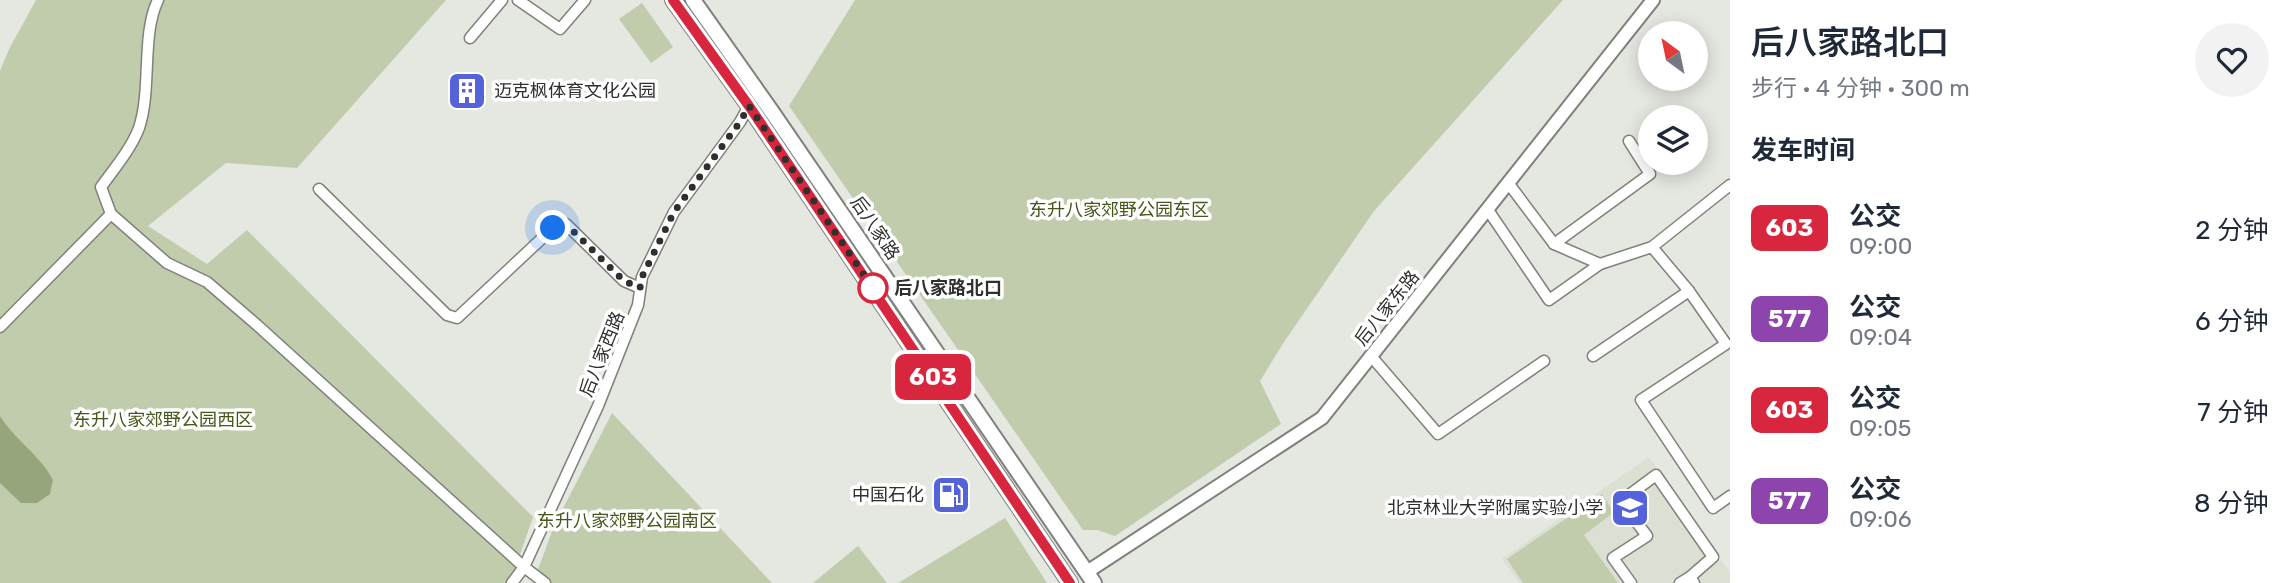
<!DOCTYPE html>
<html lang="zh">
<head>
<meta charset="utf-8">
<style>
	body { margin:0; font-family:Rubik,"Noto Sans SC",sans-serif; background:#f2f2f3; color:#1f2937; height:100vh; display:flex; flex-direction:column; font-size:26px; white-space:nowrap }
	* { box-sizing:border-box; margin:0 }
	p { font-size:23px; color:#747a83 }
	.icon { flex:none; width:38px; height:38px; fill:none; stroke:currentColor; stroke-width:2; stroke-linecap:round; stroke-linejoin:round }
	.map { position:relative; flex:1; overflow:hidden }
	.panel { display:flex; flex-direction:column; background:#fff; width:560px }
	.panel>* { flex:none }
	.badge { padding:0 14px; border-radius:10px; font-size:24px; line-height:46px }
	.needle { width:46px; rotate:327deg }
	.fabs { position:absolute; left:1638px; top:21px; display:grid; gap:14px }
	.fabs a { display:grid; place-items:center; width:70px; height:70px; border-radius:50%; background:#fff; box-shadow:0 4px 18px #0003; font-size:35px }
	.you { position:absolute; width:35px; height:35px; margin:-18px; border:5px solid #fff; border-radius:50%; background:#1a73e8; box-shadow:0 0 0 10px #1a73e833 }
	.map>.badge { position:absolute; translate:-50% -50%; box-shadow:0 0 0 4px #fff }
	h2 { padding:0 21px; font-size:26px; line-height:63px }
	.round { display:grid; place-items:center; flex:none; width:74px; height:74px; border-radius:37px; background:#f2f2f3 }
	.summary { display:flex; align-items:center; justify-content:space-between; height:119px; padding:0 21px }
	h1 { font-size:33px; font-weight:600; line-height:52px }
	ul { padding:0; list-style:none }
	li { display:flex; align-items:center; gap:21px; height:91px; padding:0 21px }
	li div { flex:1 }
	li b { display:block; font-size:26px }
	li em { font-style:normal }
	li .badge { min-width:77px; font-weight:700; text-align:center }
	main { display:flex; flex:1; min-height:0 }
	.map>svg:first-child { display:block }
	.built { fill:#dbe0d2 }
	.green { fill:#c0ccab }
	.water { fill:#97a57d }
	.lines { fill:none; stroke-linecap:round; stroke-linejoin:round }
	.minor-casing { stroke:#7f817b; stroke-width:13 }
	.tertiary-casing { stroke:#7f817b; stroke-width:16 }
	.secondary-casing { stroke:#7f817b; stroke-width:18 }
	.minor { stroke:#fff; stroke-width:10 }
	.tertiary { stroke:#fff; stroke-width:12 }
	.secondary { stroke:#fff; stroke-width:14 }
	.line-casing { stroke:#fff; stroke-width:16 }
	.line { stroke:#d7263d; stroke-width:10 }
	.walk { stroke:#2f302e; stroke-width:7; stroke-dasharray:0 12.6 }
	.stop-dot { fill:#fff; stroke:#d7263d; stroke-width:3.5 }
	.labels { text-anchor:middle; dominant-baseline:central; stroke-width:7; stroke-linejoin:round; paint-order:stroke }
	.poi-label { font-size:18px; fill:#2f302e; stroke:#fff; text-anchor:end }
	.park-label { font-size:18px; fill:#45571a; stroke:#fff }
	.street-label { font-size:18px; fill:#2f302e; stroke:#fff }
	.stop-label { font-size:18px; font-weight:bold; fill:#2f302e; stroke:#fff; text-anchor:start }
</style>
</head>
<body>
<main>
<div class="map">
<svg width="1730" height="583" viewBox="0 0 1730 583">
	<rect width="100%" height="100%" fill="#e5e7e1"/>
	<polygon class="built" points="1649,457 1730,573 1730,583 1519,583 1502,559"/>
	<g class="green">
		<polygon points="36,0 446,0 297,168 226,163 148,226 207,264 247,230 533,517 512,578 507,583 0,583 0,71 9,49"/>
		<polygon points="855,0 1563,0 1374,211 1284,342 1260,381 1281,424 1115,536 1097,530 1083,530 789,106"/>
		<polygon points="642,3 673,47 651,63 619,19"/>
		<polygon points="612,413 772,583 533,583 554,526"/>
		<polygon points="1602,494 1614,512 1584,535 1618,583 1523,583 1507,559"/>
		<polygon points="1005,518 1047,583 898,583"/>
		<polygon points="858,546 887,583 813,583"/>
	</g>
	<path class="water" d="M0,416C15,440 40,455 53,480L50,494L37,503H21L0,483Z"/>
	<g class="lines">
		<defs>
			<g id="minor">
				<path d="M158,0C141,35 152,89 139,128C131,149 114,169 101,187L111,214L167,263L207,282L257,325L524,567L545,583"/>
				<polyline points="518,0 560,29 585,0"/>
				<polyline points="470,38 502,0"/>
				<polyline points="1509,184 1554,244 1650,174 1629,141"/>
				<polyline points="319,189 447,315 457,318 553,228 566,224 624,281 640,288"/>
				<polyline points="1488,210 1549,300 1600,264"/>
				<polyline points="1554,244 1600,264 1652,247 1689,291 1726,344 1641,400 1713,508 1730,496"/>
				<polyline points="1652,247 1730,185"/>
				<polyline points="0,327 111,214"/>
				<polyline points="1371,356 1438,434 1544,361"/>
				<polyline points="1593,356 1689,291"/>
				<polyline points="512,583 524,567 598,406 638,305 642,277 674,212 740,122 749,106"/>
				<polyline points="1631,583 1613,558 1647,536 1621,501 1656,475 1713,557 1690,577"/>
				<polyline points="1680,583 1690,577 1694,583"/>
			</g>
			<polyline id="tertiary" points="1087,572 1322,418 1653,0"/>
			<g id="secondary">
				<polyline points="673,0 749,106 1070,583"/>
				<polyline points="693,0 772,112 1094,583"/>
			</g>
		</defs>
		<use href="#minor" class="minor-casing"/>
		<use href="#tertiary" class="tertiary-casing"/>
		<use href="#secondary" class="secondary-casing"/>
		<use href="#minor" class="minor"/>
		<use href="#tertiary" class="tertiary"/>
		<use href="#secondary" class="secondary"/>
	</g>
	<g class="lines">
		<defs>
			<polyline id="line" points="673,0 749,106 1070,583"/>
		</defs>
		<use href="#line" class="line-casing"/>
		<use href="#line" class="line"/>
		<polyline class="walk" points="553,228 566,224 624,281 640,288 642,277 674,212 740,122 749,106 873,288"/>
	</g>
	<defs>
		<symbol id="building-square" viewBox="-11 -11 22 22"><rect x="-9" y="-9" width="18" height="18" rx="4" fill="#5463d9" stroke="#fff"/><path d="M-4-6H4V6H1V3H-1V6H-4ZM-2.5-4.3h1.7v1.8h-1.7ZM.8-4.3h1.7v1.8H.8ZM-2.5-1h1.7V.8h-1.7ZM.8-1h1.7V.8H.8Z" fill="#fff"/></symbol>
		<symbol id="fuel-square" viewBox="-11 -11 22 22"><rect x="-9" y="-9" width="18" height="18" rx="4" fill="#5463d9" stroke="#fff"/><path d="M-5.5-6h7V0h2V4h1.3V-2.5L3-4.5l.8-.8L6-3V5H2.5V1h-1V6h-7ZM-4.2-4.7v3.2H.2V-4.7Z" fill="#fff"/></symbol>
		<symbol id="school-square" viewBox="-11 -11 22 22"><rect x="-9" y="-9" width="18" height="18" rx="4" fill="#5463d9" stroke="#fff"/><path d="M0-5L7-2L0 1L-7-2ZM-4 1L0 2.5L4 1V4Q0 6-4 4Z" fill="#fff"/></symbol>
	</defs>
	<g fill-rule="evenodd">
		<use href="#building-square" x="445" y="69" width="44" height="44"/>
		<use href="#fuel-square" x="929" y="473" width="44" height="44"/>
		<use href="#school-square" x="1608" y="486" width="44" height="44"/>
	</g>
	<circle class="stop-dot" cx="873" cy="288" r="14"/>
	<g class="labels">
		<g class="poi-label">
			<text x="494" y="91" text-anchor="start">迈克枫体育文化公园</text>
			<text x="924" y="495">中国石化</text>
			<text x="1603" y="508">北京林业大学附属实验小学</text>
		</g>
		<g class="park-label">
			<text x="1119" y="210">东升八家郊野公园东区</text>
			<text x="163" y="420">东升八家郊野公园西区</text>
			<text x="627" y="521">东升八家郊野公园南区</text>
		</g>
		<g class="street-label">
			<text transform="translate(875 228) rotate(56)">后八家路</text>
			<text transform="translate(1387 308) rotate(-51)">后八家东路</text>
			<text transform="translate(602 354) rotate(-68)">后八家西路</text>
		</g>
		<g class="stop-label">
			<text x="894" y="288">后八家路北口</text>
		</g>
	</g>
</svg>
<div class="fabs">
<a><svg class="needle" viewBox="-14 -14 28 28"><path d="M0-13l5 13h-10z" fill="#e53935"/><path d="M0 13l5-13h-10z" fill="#747a83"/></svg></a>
<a><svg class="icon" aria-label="layers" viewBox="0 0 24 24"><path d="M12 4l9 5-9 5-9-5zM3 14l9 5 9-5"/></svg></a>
</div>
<div class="you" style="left:553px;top:228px"></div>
<b class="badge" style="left:933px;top:377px;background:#d7263d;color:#fff">603</b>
</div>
<section class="panel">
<div class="summary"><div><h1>后八家路北口</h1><p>步行 · 4 分钟 · 300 m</p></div><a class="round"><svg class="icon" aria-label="heart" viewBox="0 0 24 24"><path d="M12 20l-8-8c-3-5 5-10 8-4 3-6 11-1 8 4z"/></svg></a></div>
<h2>发车时间</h2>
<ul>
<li><span class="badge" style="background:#d7263d;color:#fff">603</span><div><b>公交</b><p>09:00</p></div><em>2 分钟</em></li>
<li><span class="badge" style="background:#8e44ad;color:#fff">577</span><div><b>公交</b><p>09:04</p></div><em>6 分钟</em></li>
<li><span class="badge" style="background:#d7263d;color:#fff">603</span><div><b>公交</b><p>09:05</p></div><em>7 分钟</em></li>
<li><span class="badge" style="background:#8e44ad;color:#fff">577</span><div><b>公交</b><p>09:06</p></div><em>8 分钟</em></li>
</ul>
</section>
</main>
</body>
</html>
